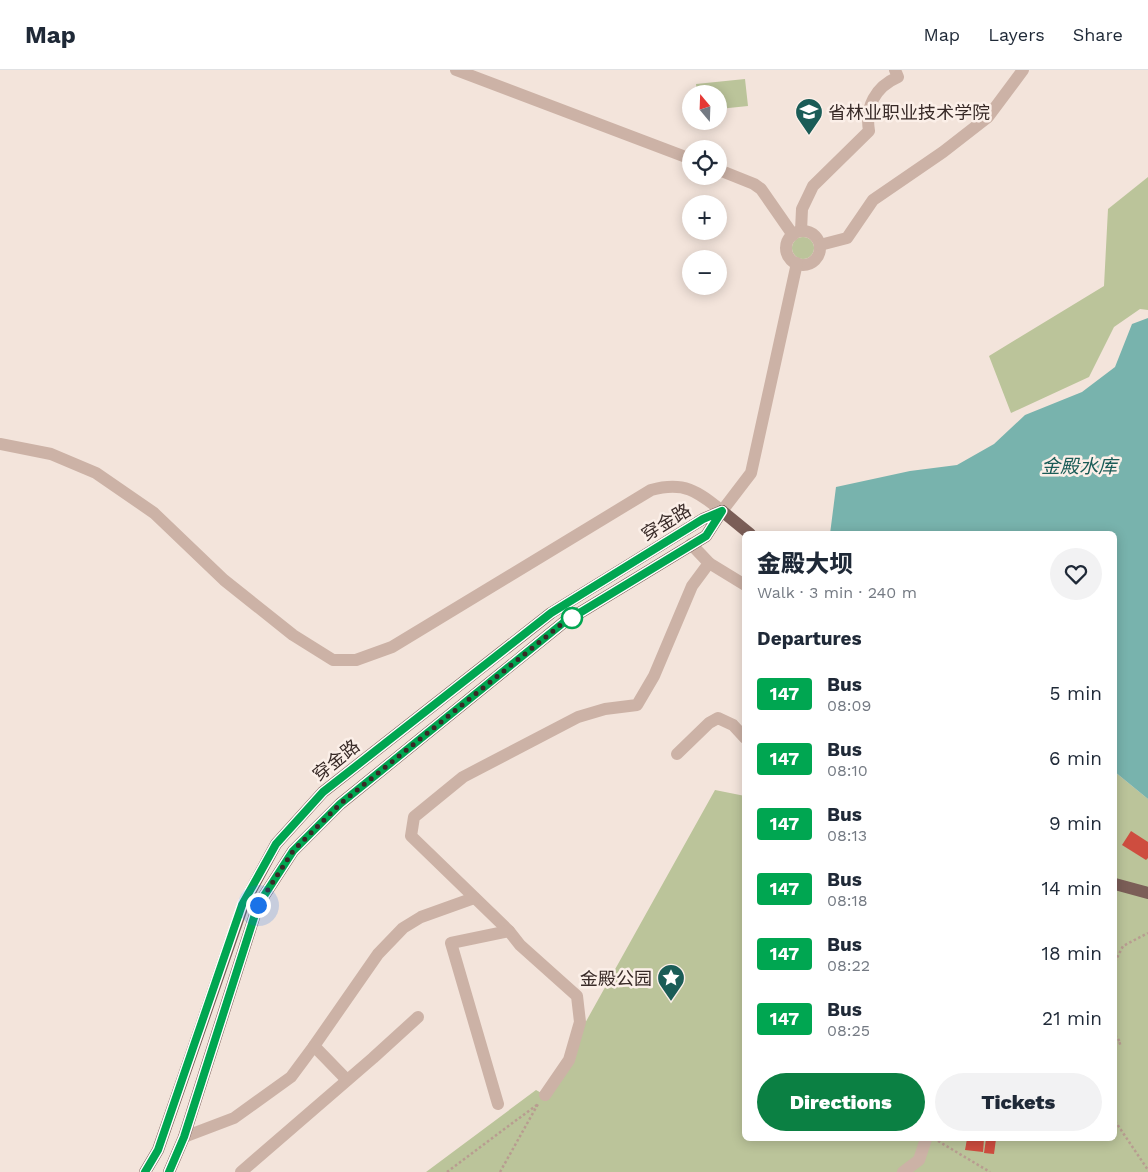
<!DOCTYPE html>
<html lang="en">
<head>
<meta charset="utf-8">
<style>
	body { margin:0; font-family:"Work Sans","Noto Sans SC",sans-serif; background:#f2f2f3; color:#1f2937; height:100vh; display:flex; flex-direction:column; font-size:19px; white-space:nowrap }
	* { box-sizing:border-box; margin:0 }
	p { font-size:16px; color:#747a83 }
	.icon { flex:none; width:28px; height:28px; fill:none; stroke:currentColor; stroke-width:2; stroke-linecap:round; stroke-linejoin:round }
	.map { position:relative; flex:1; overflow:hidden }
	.side { position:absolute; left:742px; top:461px; width:375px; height:610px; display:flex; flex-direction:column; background:#fff; border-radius:8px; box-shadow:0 2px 12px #0003 }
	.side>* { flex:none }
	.badge { padding:0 10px; border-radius:4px; font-size:18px; line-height:32px }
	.needle { width:32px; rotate:341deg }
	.tools { position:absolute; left:682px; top:15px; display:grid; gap:10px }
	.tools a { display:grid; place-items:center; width:45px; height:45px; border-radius:50%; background:#fff; box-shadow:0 2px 12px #0003; font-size:25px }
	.you { position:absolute; width:25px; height:25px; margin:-12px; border:4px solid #fff; border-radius:50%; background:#1a73e8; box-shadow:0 0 0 8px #1a73e833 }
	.map>.badge { position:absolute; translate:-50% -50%; box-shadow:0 0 0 2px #fff }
	h2 { padding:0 15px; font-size:19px; line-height:45px }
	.round { display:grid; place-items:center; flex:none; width:52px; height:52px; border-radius:26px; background:#f2f2f3 }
	.head { display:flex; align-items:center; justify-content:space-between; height:85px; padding:0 15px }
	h1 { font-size:24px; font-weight:800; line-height:38px }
	.button { display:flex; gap:10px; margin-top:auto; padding:10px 15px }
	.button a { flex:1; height:58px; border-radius:30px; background:#0b8043; color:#fff; font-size:20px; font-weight:800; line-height:58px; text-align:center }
	.button a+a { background:#f2f2f3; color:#1f2937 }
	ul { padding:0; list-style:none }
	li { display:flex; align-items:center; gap:15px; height:65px; padding:0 15px }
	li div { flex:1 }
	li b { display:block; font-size:19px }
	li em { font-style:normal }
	li .badge { min-width:55px; font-weight:700; text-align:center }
	header { display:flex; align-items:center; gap:30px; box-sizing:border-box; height:70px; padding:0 25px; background:#fff; border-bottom:1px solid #e0e1e3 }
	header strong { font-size:24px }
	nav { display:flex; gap:28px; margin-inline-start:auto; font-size:18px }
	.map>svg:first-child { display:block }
	.green { fill:#bbc49a }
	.water { fill:#78b3ad }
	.building { fill:#ce4d3f }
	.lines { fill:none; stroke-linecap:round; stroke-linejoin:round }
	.path { stroke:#b89c90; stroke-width:2.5; stroke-dasharray:2.5 2.5; stroke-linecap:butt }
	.minor { stroke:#ccb2a6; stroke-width:12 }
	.major { stroke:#7b5e57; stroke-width:12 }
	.line-casing { stroke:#fff; stroke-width:11 }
	.line { stroke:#00a651; stroke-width:8 }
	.walk { stroke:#382a27; stroke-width:5; stroke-dasharray:0 9 }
	.stop-dot { fill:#fff; stroke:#00a651; stroke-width:2.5 }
	.labels { text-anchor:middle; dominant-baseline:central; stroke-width:5; stroke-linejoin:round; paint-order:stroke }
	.poi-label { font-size:18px; fill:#382a27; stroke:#fbefe8; text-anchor:start }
	.street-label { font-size:18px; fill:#382a27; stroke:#fbefe8 }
	.water-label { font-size:19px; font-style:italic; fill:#1a5c57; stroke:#fbefe8 }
</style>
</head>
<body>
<header>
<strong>Map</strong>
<nav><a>Map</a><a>Layers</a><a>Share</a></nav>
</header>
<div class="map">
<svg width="1148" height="1102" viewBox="0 0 1148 1102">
	<rect width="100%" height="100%" fill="#f3e4db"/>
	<g class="green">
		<polygon points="745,9 748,36 719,39 719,24 697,24 696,14"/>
		<polygon points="1148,107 1148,240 1140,239 1114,257 1089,307 1011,343 989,286 1104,216 1108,139"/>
		<circle cx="803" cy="178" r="11"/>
		<polygon points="1115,702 1148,729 1148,1102 426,1102 536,1020 545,1025 715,720 745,726 745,1069 1115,1069"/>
	</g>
	<polygon class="water" points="1148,248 1148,729 1115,702 1115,464 830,464 836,417 910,401 957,395 994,374 1025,345 1082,322 1115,297 1132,254"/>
	<g class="building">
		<polygon points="1131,761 1148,772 1148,788 1146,790 1122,775"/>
		<polygon points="967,1069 984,1069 983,1082 965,1080"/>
		<polygon points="986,1069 996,1069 994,1084 984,1083"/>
	</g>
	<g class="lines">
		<g class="path">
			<polyline points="1115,892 1123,876 1148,863"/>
			<polyline points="1115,965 1121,973 1115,975"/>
			<polyline points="1115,1051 1148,1100"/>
			<polyline points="938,1071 990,1102"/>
			<polyline points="447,1102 538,1034"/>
			<polyline points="500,1102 538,1034"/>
		</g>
		<g class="minor">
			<polyline points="456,0 691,89"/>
			<polyline points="719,100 754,114 761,119 793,165"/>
			<path d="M801,161L802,139L813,116L869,61C865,37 875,17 898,7L895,0"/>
			<circle cx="803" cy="178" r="17"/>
			<polyline points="820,175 847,168 873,130 943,82 988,47 1023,0"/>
			<path d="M0,374L51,384L96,403L154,443L224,510L293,565L333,590H356L392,577L651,420C684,411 697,421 722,441L751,403L797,193"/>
			<polyline points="709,493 745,515"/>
			<polyline points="677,684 709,653 718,648 733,655 745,668"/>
			<polyline points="314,976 347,1010"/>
			<polyline points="545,1025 569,990 580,952 577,926 520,875 509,861 411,766 414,747 463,707 578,647 605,639 637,635 654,606 692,516 709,493 691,474"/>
			<polyline points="498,1034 451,873 509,861"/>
			<polyline points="184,1067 234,1048 291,1007 314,976 378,884 403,858 421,847 474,828"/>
			<polyline points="241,1102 373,988 418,947"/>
			<polyline points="903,1102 919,1090 926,1069"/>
		</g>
		<g class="major">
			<polyline points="722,441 750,464"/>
			<polyline points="1115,814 1148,823"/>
			<polyline points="145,1102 158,1080 243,835 276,774 323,722 551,543 703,449 722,441"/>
			<polyline points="169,1102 184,1067 258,835 293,781 340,734 563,553 706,466 722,441"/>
		</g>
	</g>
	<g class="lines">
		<defs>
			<polyline id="line" points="145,1102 158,1080 242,835 276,774 323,722 551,543 703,449 722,441 706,466 563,553 340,734 293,781 258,835 184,1067 169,1102"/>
		</defs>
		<use href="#line" class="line-casing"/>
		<use href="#line" class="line"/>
		<polyline class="walk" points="258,835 293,781 340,734 563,553 578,544 572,548"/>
	</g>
	<defs>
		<symbol id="university-pin" viewBox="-11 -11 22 30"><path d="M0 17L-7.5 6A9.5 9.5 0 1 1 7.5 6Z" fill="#1a5c57" stroke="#fbefe8"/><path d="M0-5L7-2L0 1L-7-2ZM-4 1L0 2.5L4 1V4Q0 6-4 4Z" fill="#fff"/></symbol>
		<symbol id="sight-pin" viewBox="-11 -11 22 30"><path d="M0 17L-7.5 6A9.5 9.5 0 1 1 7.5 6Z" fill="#1a5c57" stroke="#fbefe8"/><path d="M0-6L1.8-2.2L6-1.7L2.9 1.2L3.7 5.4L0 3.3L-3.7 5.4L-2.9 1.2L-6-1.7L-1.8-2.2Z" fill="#fff"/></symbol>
	</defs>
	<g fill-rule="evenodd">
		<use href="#university-pin" x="793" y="26" width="32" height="43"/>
		<use href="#sight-pin" x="655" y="892" width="32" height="43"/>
	</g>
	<circle class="stop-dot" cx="572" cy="548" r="10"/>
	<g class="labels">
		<g class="poi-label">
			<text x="828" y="42">省林业职业技术学院</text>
			<text x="652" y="908" text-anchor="end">金殿公园</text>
		</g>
		<g class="street-label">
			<text transform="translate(666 452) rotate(-31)">穿金路</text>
			<text transform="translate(336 690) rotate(-39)">穿金路</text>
		</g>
		<g class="water-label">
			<text x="1079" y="396">金殿水库</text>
		</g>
	</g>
</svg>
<div class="tools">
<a><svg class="needle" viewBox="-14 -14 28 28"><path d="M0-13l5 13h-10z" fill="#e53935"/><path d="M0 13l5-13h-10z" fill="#747a83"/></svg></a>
<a><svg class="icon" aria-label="locate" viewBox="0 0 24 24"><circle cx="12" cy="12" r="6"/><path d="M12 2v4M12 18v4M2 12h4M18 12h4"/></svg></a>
<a>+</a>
<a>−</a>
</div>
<div class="you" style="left:258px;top:835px"></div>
<section class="side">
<div class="head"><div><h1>金殿大坝</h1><p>Walk · 3 min · 240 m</p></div><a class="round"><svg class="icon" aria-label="heart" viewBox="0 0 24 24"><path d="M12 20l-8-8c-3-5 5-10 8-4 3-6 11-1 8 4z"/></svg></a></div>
<h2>Departures</h2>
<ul>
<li><span class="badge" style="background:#00a651;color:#fff">147</span><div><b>Bus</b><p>08:09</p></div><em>5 min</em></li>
<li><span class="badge" style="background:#00a651;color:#fff">147</span><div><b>Bus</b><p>08:10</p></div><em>6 min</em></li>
<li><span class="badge" style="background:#00a651;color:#fff">147</span><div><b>Bus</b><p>08:13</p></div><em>9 min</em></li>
<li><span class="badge" style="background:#00a651;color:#fff">147</span><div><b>Bus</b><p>08:18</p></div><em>14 min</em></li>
<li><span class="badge" style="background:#00a651;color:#fff">147</span><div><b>Bus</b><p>08:22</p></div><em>18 min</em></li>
<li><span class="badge" style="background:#00a651;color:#fff">147</span><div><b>Bus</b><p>08:25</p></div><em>21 min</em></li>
</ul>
<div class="button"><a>Directions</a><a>Tickets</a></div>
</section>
</div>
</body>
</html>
